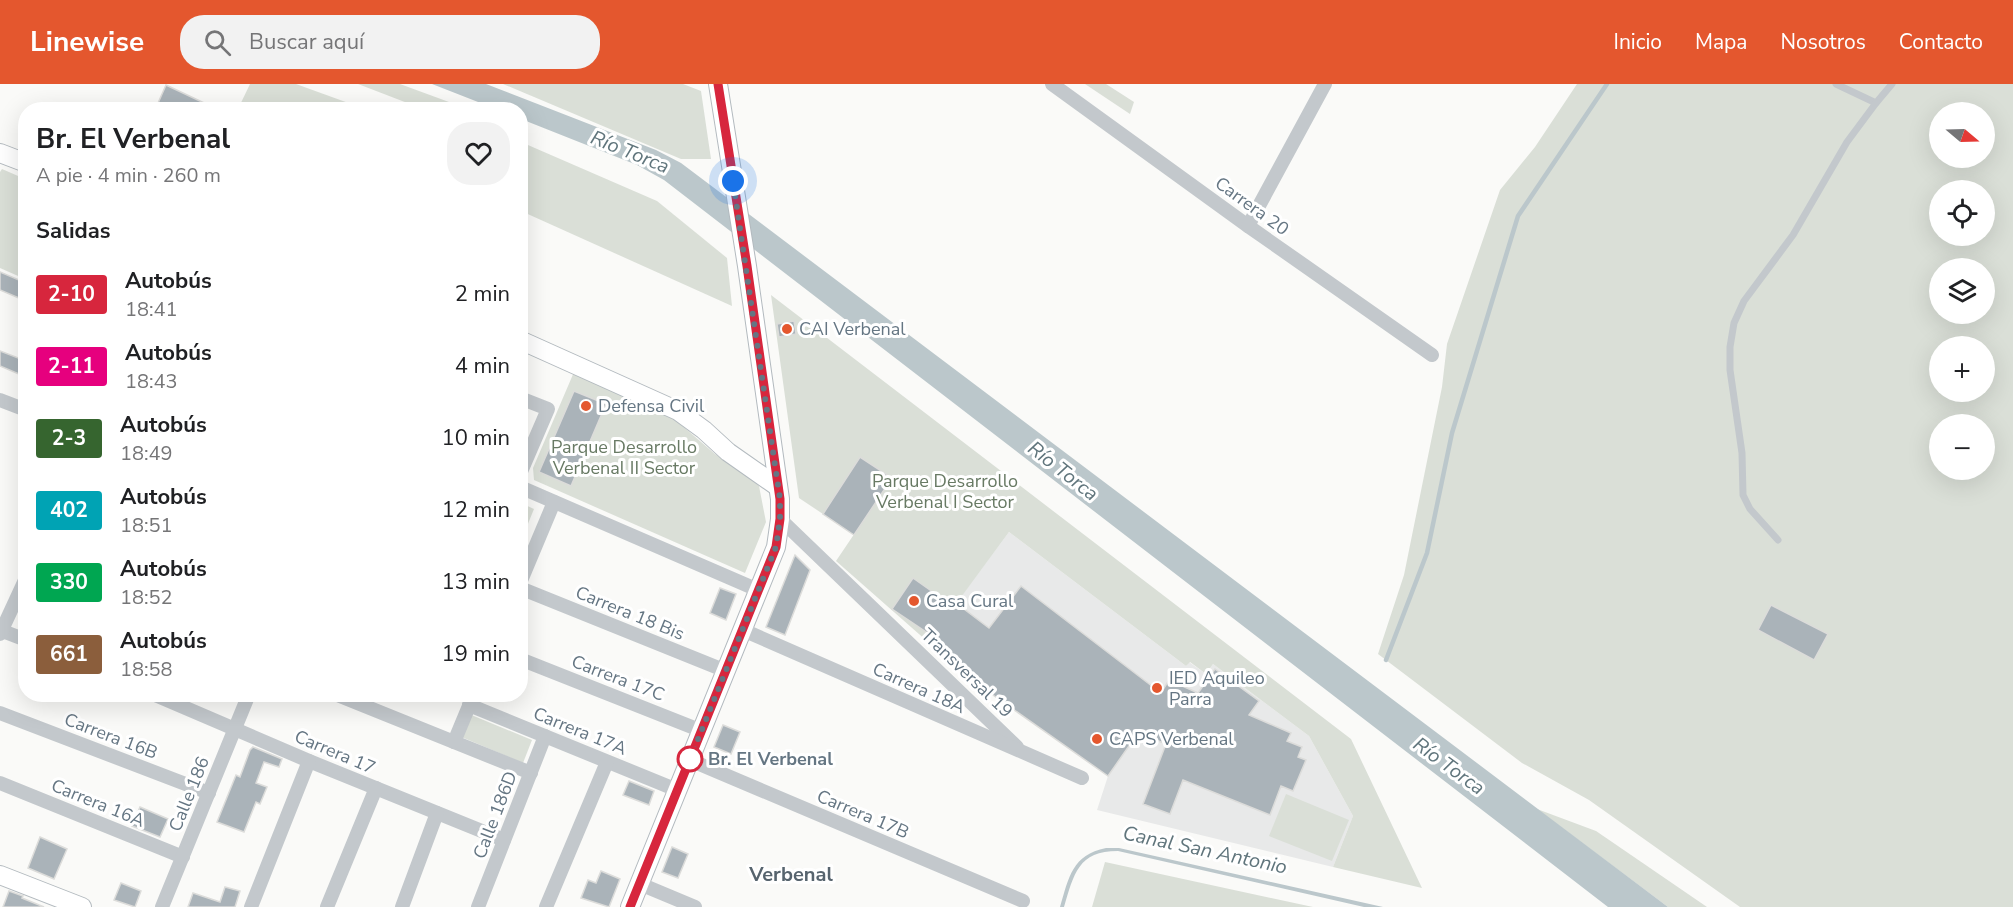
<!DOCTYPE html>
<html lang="es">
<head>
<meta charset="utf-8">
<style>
	body { margin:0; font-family:"Nunito Sans",sans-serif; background:#f2f2f2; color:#202124; height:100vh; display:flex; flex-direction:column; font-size:22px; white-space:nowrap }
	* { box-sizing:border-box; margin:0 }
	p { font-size:20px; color:#757577 }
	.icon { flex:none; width:33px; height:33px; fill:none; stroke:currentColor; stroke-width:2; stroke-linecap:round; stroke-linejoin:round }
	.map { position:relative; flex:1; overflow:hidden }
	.sheet { position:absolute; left:18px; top:18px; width:510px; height:600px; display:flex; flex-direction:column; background:#fff; border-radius:24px; box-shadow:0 6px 24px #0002 }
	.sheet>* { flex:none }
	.badge { padding:0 12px; border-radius:4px; font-size:21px; line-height:39px }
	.needle { width:39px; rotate:109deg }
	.buttons { position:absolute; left:1929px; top:18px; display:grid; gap:12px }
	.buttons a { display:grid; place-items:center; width:66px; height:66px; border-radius:50%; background:#fff; box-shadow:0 6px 24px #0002; font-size:30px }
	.you { position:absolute; width:30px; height:30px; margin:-15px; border:4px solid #fff; border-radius:50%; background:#1a73e8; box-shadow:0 0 0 9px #1a73e833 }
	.map>.badge { position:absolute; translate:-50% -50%; box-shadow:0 0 0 3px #fff }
	h2 { padding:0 18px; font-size:22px; line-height:54px }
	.round { display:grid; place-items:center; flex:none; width:63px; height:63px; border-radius:24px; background:#f2f2f2 }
	.headline { display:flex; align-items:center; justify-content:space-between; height:102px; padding:0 18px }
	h1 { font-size:28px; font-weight:700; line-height:45px }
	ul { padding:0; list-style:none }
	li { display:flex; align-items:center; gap:18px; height:72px; padding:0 18px }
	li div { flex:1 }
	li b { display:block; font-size:22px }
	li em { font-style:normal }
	li .badge { min-width:66px; font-weight:700; text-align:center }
	header { display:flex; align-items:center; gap:36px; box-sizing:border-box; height:84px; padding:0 30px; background:#e4572e; color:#fff }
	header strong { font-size:28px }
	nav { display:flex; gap:33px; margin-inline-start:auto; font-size:21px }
	.search { width:420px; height:54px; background:#f2f2f2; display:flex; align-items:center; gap:15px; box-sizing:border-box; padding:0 21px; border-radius:24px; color:#757577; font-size:22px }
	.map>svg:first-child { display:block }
	.built { fill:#e8e9e9 }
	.green { fill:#dadfd7; fill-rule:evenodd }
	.water { fill:#bbc7cb }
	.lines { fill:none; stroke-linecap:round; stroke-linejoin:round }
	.stream { stroke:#bbc7cb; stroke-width:4.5 }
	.building { fill:#aab3b9; stroke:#dcdcda; stroke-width:1.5 }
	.secondary-casing { stroke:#b3babf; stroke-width:20 }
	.lane { stroke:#c3c8cc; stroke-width:7 }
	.street { stroke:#c3c8cc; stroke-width:14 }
	.secondary { stroke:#fff; stroke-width:18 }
	.line-casing { stroke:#fff; stroke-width:14 }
	.line { stroke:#d7263d; stroke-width:9 }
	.walk { stroke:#657683; stroke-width:6; stroke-dasharray:0 10.8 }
	.poi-dot { fill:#e4572e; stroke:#fff; stroke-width:2 }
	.stop-dot { fill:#fff; stroke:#d7263d; stroke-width:3 }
	.labels { text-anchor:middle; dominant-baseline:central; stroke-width:6; stroke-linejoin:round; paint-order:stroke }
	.street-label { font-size:18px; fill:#657683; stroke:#fff }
	.poi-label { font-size:18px; fill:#657683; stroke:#fff; text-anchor:start }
	.park-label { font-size:18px; fill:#687a64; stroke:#fff }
	.stop-label { font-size:18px; font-weight:bold; fill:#657683; stroke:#fff; text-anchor:start }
	.water-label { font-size:20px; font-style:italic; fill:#60757c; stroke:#fff }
	.neighbourhood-label { font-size:20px; font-weight:bold; fill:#57646e; stroke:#fff }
</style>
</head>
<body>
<header>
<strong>Linewise</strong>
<div class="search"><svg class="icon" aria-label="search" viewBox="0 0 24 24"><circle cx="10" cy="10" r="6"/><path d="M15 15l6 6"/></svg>Buscar aquí</div>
<nav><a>Inicio</a><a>Mapa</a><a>Nosotros</a><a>Contacto</a></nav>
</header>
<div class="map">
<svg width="2013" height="823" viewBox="0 0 2013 823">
	<rect width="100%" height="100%" fill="#fafaf8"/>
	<polygon class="built" points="1009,448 1186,582 1189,578 1206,590 1213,580 1309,652 1353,732 1333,783 1097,726 1108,692 1135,653 956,519"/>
	<g class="green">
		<polygon points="250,0 296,0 365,25 238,25"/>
		<polygon points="358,0 400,0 468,25 423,25"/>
		<polygon points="503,0 683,0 701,7 711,75 681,75"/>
		<polygon points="1085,0 1106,0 1134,18 1130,30"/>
		<path d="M1577,0H2013V823H1740L1589,716L1522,679L1378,570L1404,491L1442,303L1447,260L1500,106L1535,63ZM1940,28H1984V74H1940ZM1940,106H1984V152H1940ZM1940,184H1984V230H1940ZM1940,262H1984V308H1940ZM1940,340H1984V386H1940Z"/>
		<polygon points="521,58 657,117 727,174 732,222 521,127"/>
		<polygon points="2,85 25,95 25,195 0,184 0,88"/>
		<polygon points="771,211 1351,655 1422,804 1333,783 1353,732 1309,652 1213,580 1206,590 1190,578 1186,582 1009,448 928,558 836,477 892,394 860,373 823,430 799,414"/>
		<polygon points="574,288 665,327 715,370 750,394 759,402 766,438 745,489 534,396 533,384"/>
		<polygon points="521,419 534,425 523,452 521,452"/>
		<polygon points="469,630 532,656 523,679 459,652"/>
		<polygon points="1286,710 1349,736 1332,777 1269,752"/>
		<polygon points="1537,725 1596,747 1707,823 1668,823"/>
		<polygon points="1105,778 1313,823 1092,823"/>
	</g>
	<g class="water">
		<polygon points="432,0 486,0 656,66 681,79 1668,823 1608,823 664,96 637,81 521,35 520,26 496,25"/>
		<path d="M1106,764H1119L1383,823H1364L1118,767C1078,767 1074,790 1064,823H1060C1069,793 1072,771 1106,764Z"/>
	</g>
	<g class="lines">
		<polyline class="stream" points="1386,576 1427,469 1452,349 1518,132 1607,0"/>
	</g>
	<g class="building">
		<polygon points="166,1 219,26 155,26"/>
		<polygon points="0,188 26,199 26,217 0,206"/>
		<polygon points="794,237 796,250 779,253 777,240"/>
		<polygon points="0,267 26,277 26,293 0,282"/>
		<polygon points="574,307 606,320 571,402 539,388"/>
		<polygon points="860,373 892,394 854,451 823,430"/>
		<polygon points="795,471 810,486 785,551 766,543"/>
		<polygon points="913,494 954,523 956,519 989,544 1021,502 1161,609 1169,596 1198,609 1215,585 1259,617 1249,631 1291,649 1287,657 1302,663 1298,673 1306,676 1293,707 1281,702 1270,731 1183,696 1170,730 1143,720 1166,660 1138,649 1108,692 990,609 928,558 932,552 892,525"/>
		<polygon points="720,504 736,510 726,536 710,529"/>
		<polygon points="1771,521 1828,550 1814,576 1758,546"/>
		<polygon points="723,641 740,648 731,670 714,663"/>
		<polygon points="253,663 282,675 279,683 264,678 256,699 267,703 260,720 256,718 244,748 217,738 236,691 240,693 250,666"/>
		<polygon points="629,697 654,707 649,721 623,711"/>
		<polygon points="140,723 168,735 160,753 132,742"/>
		<polygon points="40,753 67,765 54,795 28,784"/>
		<polygon points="672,763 688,770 678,794 662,788"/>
		<polygon points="601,787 620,795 609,823 581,814 588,796 596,799"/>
		<polygon points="121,799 141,807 135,823 114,816"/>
		<polygon points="225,803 240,807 235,823 188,823 193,809 220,818"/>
		<polygon points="9,807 23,812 22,814 44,823 3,823"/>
	</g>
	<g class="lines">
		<defs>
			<g id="secondary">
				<polyline points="0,69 26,79"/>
				<polyline points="520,256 678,327 704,346 728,368 778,403"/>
				<polyline points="0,791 82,823"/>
				<polyline points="630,823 776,463 780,435 780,415 747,182 718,0"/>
			</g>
		</defs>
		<use href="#secondary" class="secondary-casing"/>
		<g class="lane">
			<polyline points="1836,0 1876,19 1892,0"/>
			<polyline points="1778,456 1750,425 1743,411 1742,369 1730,286 1730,263 1734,239 1744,217 1793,151 1847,58 1876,19"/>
		</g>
		<g class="street">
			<polyline points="1052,0 1248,142 1432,271"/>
			<polyline points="1248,142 1325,0"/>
			<polyline points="520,314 548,325 520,390"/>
			<polyline points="0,316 26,326"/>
			<polyline points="520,403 758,506"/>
			<polyline points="780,435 1017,663"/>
			<polyline points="520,499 554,418"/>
			<polyline points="520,504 726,587"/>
			<polyline points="0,546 26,556"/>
			<polyline points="743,546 1082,694"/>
			<polyline points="0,550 26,494"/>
			<polyline points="520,575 702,647"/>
			<polyline points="153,610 309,677 504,756"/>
			<polyline points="335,610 531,689"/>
			<polyline points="469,621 677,706"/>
			<polyline points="0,629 209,709"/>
			<polyline points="454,658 474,610"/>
			<polyline points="690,676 1023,817"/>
			<polyline points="0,699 183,773"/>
			<polyline points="640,800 695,823"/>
			<polyline points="162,823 249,610"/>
			<polyline points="251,823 309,677"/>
			<polyline points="327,823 376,704"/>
			<polyline points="402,823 437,729"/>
			<polyline points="478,823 545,652"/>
			<polyline points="546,823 607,678"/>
		</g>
		<use href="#secondary" class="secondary"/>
	</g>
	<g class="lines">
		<defs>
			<polyline id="line" points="630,823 776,463 780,435 780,415 747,182 718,0"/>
		</defs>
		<use href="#line" class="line-casing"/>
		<use href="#line" class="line"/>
		<polyline class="walk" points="690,675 776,463 780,435 780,415 733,97"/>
	</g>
	<g class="poi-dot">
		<circle cx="787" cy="245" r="6"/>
		<circle cx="586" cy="322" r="6"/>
		<circle cx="914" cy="517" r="6"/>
		<circle cx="1157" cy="604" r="6"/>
		<circle cx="1097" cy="655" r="6"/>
	</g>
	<circle class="stop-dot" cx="690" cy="675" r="12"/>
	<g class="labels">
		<g class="street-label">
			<text transform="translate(1252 122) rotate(36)">Carrera 20</text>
			<text transform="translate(630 529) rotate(22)">Carrera 18 Bis</text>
			<text transform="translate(967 589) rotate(44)">Transversal 19</text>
			<text transform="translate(618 594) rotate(21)">Carrera 17C</text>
			<text transform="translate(919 604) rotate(24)">Carrera 18A</text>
			<text transform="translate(580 647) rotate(22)">Carrera 17A</text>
			<text transform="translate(111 652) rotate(21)">Carrera 16B</text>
			<text transform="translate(335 668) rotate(23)">Carrera 17</text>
			<text transform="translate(189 710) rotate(-68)">Calle 186</text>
			<text transform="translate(98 719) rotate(22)">Carrera 16A</text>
			<text transform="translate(863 730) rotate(23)">Carrera 17B</text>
			<text transform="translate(495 731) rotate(-69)">Calle 186D</text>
		</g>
		<g class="poi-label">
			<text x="799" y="245">CAI Verbenal</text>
			<text x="598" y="322">Defensa Civil</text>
			<text x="926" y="517">Casa Cural</text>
			<text x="1169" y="594">IED Aquileo<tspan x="1169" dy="21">Parra</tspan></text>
			<text x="1109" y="655">CAPS Verbenal</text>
		</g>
		<g class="park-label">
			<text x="624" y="363">Parque Desarrollo<tspan x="624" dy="21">Verbenal II Sector</tspan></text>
			<text x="945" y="397">Parque Desarrollo<tspan x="945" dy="21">Verbenal I Sector</tspan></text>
		</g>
		<g class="stop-label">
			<text x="708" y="675">Br. El Verbenal</text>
		</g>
		<g class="water-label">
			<text transform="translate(630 68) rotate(22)">Río Torca</text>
			<text transform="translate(1063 387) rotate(38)">Río Torca</text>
			<text transform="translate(1449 682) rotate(36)">Río Torca</text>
			<text transform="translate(1205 766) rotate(12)">Canal San Antonio</text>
		</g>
		<g class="neighbourhood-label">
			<text x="791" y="790">Verbenal</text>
		</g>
	</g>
</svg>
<div class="buttons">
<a><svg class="needle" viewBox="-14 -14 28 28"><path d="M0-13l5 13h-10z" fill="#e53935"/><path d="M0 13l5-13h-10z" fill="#757577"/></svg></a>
<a><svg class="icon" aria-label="locate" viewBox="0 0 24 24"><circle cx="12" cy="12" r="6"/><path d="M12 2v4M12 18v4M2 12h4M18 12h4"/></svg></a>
<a><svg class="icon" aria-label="layers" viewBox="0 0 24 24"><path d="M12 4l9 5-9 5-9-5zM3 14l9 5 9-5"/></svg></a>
<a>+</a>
<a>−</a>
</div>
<div class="you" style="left:733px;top:97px"></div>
<section class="sheet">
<div class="headline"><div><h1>Br. El Verbenal</h1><p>A pie · 4 min · 260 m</p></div><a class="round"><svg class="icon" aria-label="heart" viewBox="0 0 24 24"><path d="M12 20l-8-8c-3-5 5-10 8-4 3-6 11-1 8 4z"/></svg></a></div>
<h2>Salidas</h2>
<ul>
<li><span class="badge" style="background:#d7263d;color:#fff">2-10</span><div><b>Autobús</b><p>18:41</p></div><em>2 min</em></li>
<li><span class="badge" style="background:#e6007e;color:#fff">2-11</span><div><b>Autobús</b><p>18:43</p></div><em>4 min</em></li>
<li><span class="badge" style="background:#36652f;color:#fff">2-3</span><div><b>Autobús</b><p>18:49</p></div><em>10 min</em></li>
<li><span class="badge" style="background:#00a3b4;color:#fff">402</span><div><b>Autobús</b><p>18:51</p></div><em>12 min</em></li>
<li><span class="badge" style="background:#00a651;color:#fff">330</span><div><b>Autobús</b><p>18:52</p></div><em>13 min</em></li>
<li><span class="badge" style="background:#8b5e3c;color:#fff">661</span><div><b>Autobús</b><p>18:58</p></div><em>19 min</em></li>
</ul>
</section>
</div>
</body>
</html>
